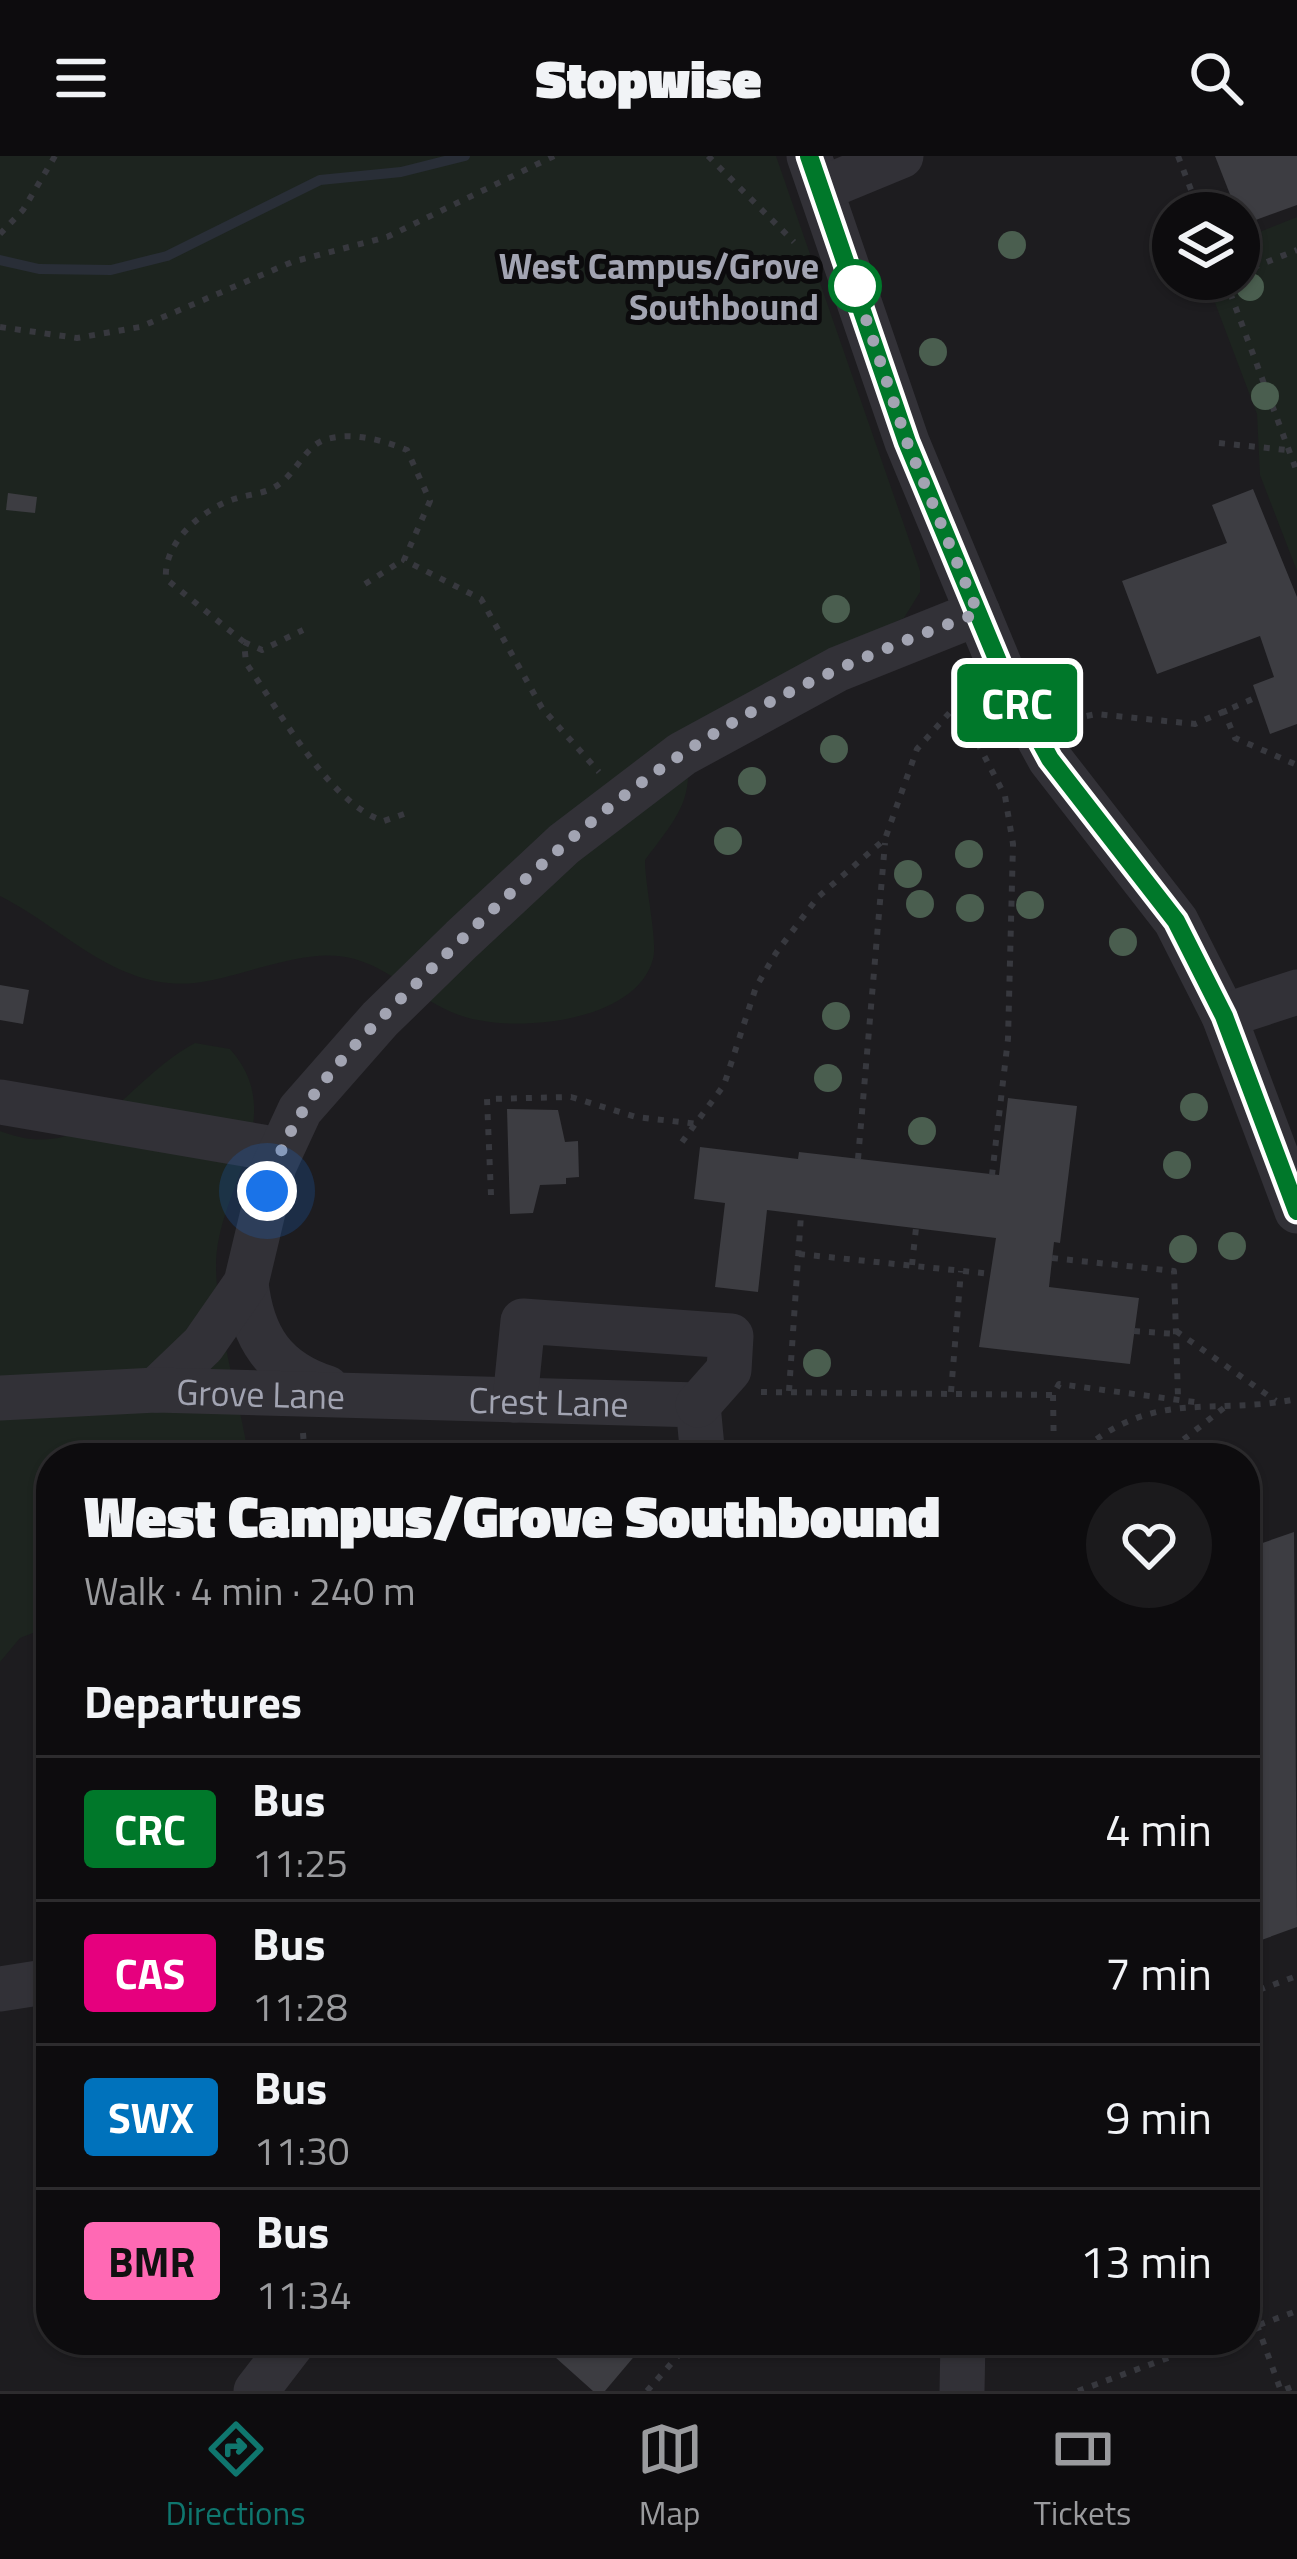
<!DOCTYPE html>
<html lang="en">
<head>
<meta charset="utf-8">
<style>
	body { margin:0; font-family:"Titillium Web",sans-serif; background:#1b1a1c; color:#f1f3f6; height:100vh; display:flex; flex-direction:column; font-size:45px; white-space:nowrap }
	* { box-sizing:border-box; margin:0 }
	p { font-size:39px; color:#9a9b9e }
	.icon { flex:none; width:66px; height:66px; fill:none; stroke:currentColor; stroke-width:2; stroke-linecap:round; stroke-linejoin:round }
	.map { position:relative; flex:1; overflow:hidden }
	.panel { position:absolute; left:36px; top:1287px; width:1224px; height:912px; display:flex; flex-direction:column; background:#0d0c0e; border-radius:48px; box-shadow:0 3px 9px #0004,0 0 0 3px #2d2c2e }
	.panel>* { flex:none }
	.badge { padding:0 24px; border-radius:9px; font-size:42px; line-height:78px }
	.buttons { position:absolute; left:1152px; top:36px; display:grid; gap:24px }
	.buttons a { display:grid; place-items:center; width:108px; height:108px; border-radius:50%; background:#0d0c0e; box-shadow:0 3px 9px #0004,0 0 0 3px #2d2c2e; font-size:60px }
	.you { position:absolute; width:60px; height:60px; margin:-30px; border:9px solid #fff; border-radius:50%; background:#1a73e8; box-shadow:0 0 0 18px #1a73e833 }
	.map>.badge { position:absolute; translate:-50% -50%; box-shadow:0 0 0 6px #fff }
	h2 { padding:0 48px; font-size:45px; line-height:108px }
	.round { display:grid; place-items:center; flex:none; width:126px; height:126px; border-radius:63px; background:#1b1a1c }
	.head { display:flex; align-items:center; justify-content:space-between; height:204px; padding:0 48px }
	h1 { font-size:57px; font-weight:800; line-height:90px }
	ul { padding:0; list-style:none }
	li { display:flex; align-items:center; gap:36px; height:144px; padding:0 48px; border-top:3px solid #2d2c2e }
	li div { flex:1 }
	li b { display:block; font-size:45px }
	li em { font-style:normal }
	li .badge { min-width:132px; font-weight:700; text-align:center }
	header { display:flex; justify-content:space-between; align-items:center; height:156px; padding:0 48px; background:#0d0c0e; font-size:54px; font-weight:800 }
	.dock { display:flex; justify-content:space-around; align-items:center; height:168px; border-top:3px solid #2d2c2e; background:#0d0c0e; font-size:33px; color:#9a9b9e }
	.dock a { display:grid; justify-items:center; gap:6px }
	.dock .current { color:#0f766e }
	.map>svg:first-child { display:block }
	.built { fill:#1d1c1f; fill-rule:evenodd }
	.green { fill:#1d241f }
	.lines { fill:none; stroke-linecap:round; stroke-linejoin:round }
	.stream { stroke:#292e37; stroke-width:10 }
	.building { fill:#3d3d42 }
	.path { stroke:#37383e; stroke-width:6; stroke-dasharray:6 9; stroke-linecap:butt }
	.minor { stroke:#323137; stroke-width:45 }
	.tree { fill:#4a5e4f }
	.line-casing { stroke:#fff; stroke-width:27 }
	.line { stroke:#00782a; stroke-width:18 }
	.walk { stroke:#a2a4b2; stroke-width:12; stroke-dasharray:0 21.6 }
	.stop-dot { fill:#fff; stroke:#00782a; stroke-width:6 }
	.labels { text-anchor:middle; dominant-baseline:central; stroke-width:10; stroke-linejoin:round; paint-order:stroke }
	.stop-label { font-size:36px; font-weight:bold; fill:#a2a4b2; stroke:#0c0b0d; text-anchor:end }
	.street-label { font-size:36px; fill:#a2a4b2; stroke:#0c0b0d }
</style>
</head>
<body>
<header><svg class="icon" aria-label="menu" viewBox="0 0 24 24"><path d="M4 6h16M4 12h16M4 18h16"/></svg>Stopwise<svg class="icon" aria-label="search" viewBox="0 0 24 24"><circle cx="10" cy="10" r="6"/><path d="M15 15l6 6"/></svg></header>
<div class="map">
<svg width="1297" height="2235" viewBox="0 0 1297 2235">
	<rect width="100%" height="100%" fill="#111012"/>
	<path class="built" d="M0,0H1297V2235H0ZM1173,57H1239V123H1173ZM51,1302H1245V2184H51Z"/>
	<g class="green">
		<path d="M0,0H776L920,415V436L904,462L753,534L684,576C696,641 683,654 645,704C645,731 658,785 653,803C636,868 510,878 459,859C414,843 387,805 338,800C302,796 250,816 213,824C124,844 71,776 0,740Z"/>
		<polygon points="1297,61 1297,415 1260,319 1257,258 1206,123 1239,123 1239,84"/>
		<path d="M195,887L230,893C292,962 215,1035 216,1111C217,1173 239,1241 249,1302H51V1470L20,1482L0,1506V975C92,1011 125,924 195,887Z"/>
	</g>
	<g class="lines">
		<polyline class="stream" points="0,104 39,113 111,114 167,100 320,24 401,16 465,0"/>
	</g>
	<g class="building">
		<polygon points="1215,0 1297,0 1297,49 1242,69"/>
		<polygon points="1253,333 1297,441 1297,568 1270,578 1253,529 1274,521 1260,480 1157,518 1122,425 1227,387 1212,349"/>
		<polygon points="8,337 37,341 35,357 6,354"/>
		<polygon points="0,829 29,834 23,868 0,864"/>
		<polygon points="1008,942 1077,950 1060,1087 1054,1086 1049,1131 1139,1142 1130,1208 979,1191 996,1082 767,1054 758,1136 715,1131 725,1047 694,1043 700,991 798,1003 799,996 999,1019"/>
		<polygon points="507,953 558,954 565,986 578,985 579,1021 566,1022 566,1028 540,1029 533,1057 510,1058"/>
		<polygon points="1294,1376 1297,1771 1245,1790 1245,1393"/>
		<polygon points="536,2184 648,2184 605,2235 593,2235"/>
	</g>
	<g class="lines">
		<g class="path">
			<polyline points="708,0 794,86"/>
			<polyline points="1178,0 1200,57"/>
			<polyline points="0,78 23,54 55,0"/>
			<polyline points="1239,117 1297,94"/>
			<polyline points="1225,123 1297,316"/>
			<polyline points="0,171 77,182 140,171 292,106 387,81 554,0"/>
			<polyline points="1219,287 1287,294"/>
			<polyline points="365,428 403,404"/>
			<polyline points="244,486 262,494 303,474"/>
			<polyline points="957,547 1005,640 1013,688 1008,883 992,1019"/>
			<polyline points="1223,553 1235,582 1297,609"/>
			<polyline points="1072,563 1096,558 1195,568 1257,541"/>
			<path d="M404,658L384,665C330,649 279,554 246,507L244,486L166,423C163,387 201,354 234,343C249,338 265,338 278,329C296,317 305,291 324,284C350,275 383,284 407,294L430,345L404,404L481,443L542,552L599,616"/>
			<polyline points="682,986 724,929 756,831 776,797 818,741 885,683 917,593 970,534"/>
			<polyline points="858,1003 885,687"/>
			<polyline points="491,1039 487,943 571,941 636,961 698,968"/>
			<polyline points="799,1098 992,1118"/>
			<polyline points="1052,1102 1174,1115 1178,1241"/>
			<polyline points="912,1109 916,1072"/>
			<polyline points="1134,1175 1176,1178"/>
			<polyline points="1176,1175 1276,1245"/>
			<polyline points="789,1235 801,1059"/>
			<polyline points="761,1236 1053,1239 1059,1228 1201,1247"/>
			<polyline points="951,1236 961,1115"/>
			<polyline points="1053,1239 1054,1302"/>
			<polyline points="303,1277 305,1302"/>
			<path d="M1073,1302C1153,1230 1206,1261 1297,1243"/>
			<polyline points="1160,1302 1225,1251"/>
			<polyline points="1245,1839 1297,1820"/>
			<polyline points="1257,2169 1281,2235 1297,2229"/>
			<polyline points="1245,2174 1297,2155"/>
			<polyline points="647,2235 692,2184"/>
			<polyline points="1078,2235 1217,2184"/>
		</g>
		<g class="minor">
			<polyline points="809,0 907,286 1002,515 1050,603 1176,765 1224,860 1297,1055"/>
			<polyline points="821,33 901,0"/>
			<polyline points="1224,860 1297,836"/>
			<polyline points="0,946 280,994"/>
			<path d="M246,1127C252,1181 274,1215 327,1232"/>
			<polyline points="156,1234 203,1189 246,1127 274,1010 300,954 380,863 462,783 564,688 682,598 838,513 978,457"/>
			<path id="s1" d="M0,1242L156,1234L698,1249L703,1302"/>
			<polyline points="515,1244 523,1165 731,1180 729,1214 698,1249"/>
			<polyline points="0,1833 51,1825"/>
			<polyline points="256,2235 295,2184"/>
			<polyline points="962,2235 963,2184"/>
		</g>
	</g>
	<g class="tree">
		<circle cx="1012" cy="89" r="14"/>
		<circle cx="1250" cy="131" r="14"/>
		<circle cx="933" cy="196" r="14"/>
		<circle cx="1265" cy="240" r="14"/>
		<circle cx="836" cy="453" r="14"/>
		<circle cx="834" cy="593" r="14"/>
		<circle cx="752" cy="625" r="14"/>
		<circle cx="728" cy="685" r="14"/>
		<circle cx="969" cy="698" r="14"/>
		<circle cx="908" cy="718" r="14"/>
		<circle cx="920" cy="748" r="14"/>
		<circle cx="1030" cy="749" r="14"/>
		<circle cx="970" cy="752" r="14"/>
		<circle cx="1123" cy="786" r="14"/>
		<circle cx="836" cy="860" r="14"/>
		<circle cx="828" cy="922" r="14"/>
		<circle cx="1194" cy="951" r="14"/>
		<circle cx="922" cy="975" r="14"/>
		<circle cx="1177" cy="1009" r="14"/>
		<circle cx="1232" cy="1090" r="14"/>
		<circle cx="1183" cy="1093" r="14"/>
		<circle cx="817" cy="1207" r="14"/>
	</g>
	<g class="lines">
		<defs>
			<polyline id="line" points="809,0 907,286 1002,515 1050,603 1176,765 1224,860 1297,1055"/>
		</defs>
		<use href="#line" class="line-casing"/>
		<use href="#line" class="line"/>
		<path class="walk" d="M267,1035C291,944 361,882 426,818C506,740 589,660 682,598C773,537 875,495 978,457L907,286L855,130"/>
	</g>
	<circle class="stop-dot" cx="855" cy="130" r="24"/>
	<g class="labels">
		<g class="stop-label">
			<text x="819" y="109">West Campus/Grove<tspan x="819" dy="41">Southbound</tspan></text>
		</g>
		<g class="street-label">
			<text stroke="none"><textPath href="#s1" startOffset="261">Grove Lane</textPath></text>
			<text stroke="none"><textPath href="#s1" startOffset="549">Crest Lane</textPath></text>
		</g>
	</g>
</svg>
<div class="buttons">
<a><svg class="icon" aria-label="layers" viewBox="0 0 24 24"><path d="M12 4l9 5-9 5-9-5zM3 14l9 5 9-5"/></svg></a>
</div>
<div class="you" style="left:267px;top:1035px"></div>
<b class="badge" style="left:1017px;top:547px;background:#00782a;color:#fff">CRC</b>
<section class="panel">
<div class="head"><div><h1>West Campus/Grove Southbound</h1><p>Walk · 4 min · 240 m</p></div><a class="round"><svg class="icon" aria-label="heart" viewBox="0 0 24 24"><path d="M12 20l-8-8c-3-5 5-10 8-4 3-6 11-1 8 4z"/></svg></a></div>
<h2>Departures</h2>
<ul>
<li><span class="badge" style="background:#00782a;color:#fff">CRC</span><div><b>Bus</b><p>11:25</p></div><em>4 min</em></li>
<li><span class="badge" style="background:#e6007e;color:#fff">CAS</span><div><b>Bus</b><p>11:28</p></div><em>7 min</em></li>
<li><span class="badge" style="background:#0072bc;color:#fff">SWX</span><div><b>Bus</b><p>11:30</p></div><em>9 min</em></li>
<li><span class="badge" style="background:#ff69b4;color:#111">BMR</span><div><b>Bus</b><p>11:34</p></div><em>13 min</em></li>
</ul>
</section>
</div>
<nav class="dock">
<a class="current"><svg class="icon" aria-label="directions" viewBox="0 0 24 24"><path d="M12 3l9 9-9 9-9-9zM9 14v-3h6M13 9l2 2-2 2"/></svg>Directions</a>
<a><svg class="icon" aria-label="map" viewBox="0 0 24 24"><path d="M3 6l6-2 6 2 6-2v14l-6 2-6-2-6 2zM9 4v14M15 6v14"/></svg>Map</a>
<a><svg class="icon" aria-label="tickets" viewBox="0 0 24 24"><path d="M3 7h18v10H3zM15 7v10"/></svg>Tickets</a>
</nav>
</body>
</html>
